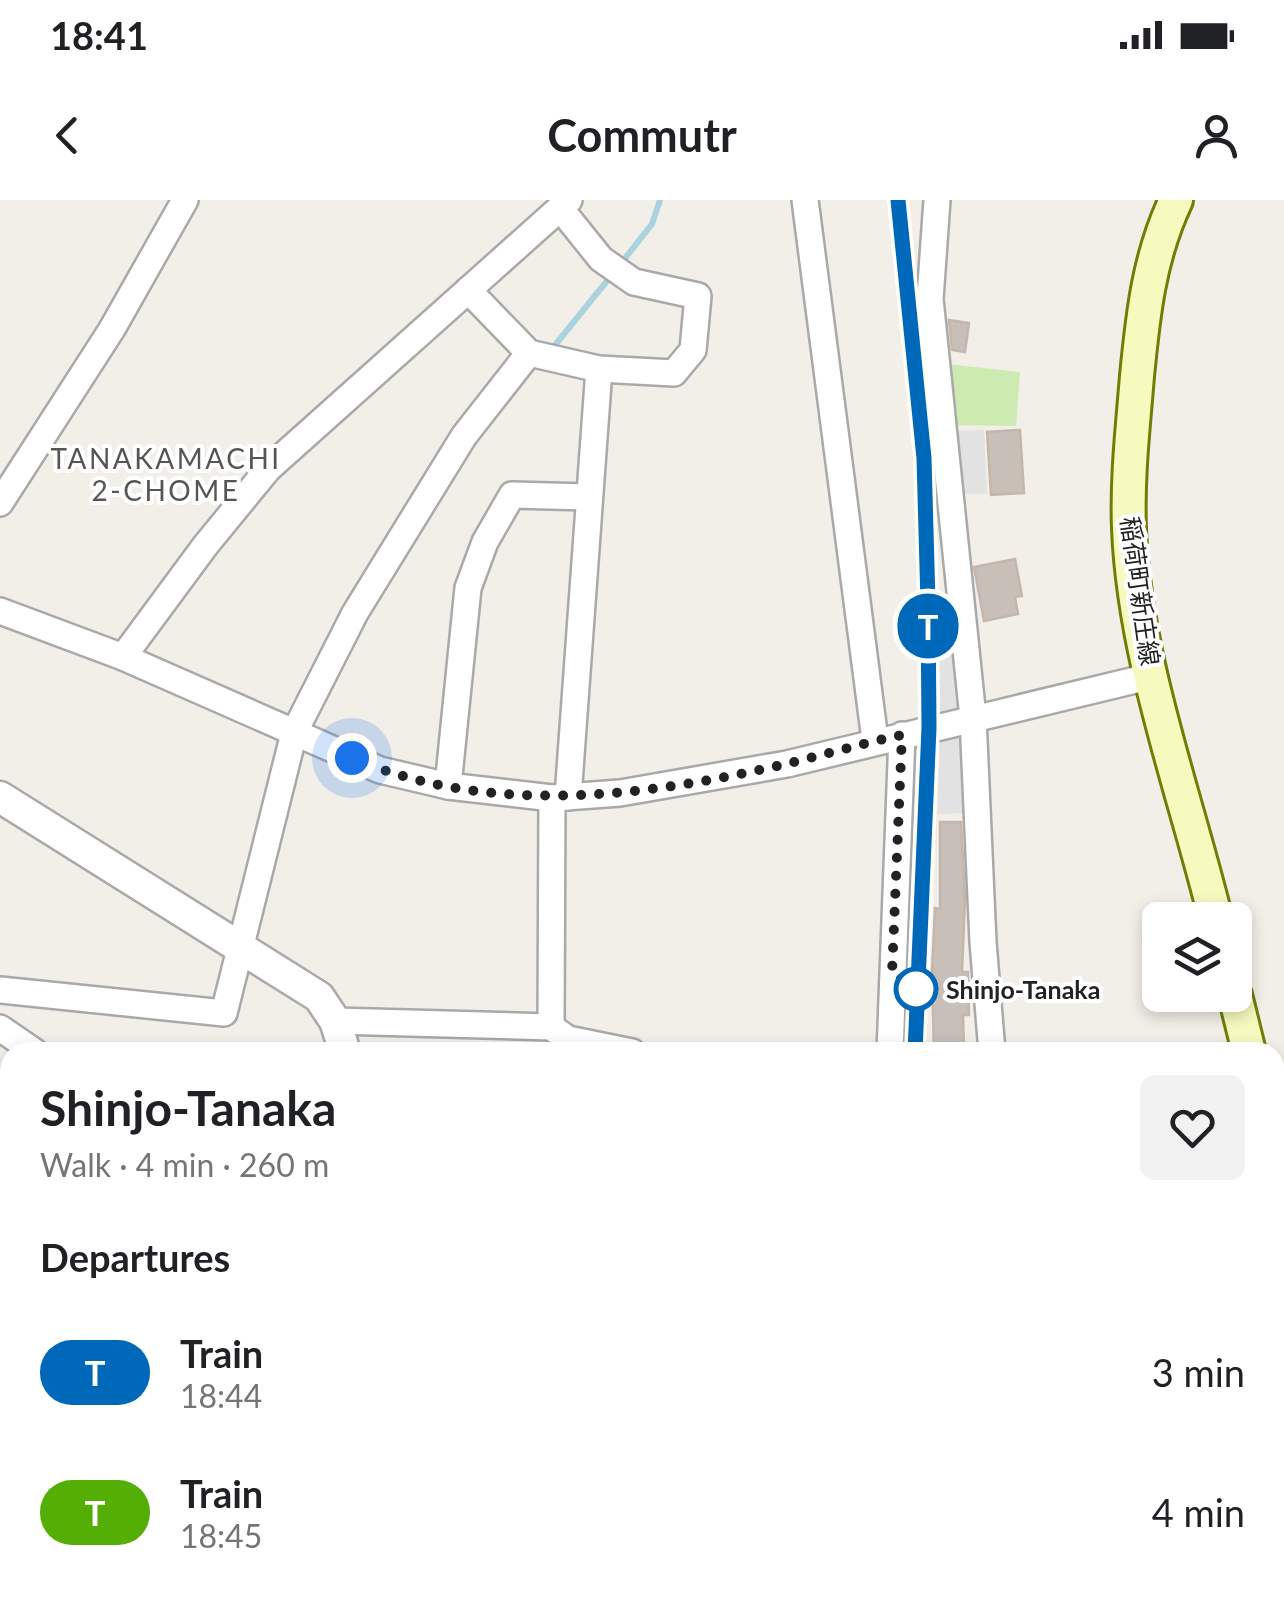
<!DOCTYPE html>
<html lang="en">
<head>
<meta charset="utf-8">
<style>
	body { margin:0; font-family:Lato,"Noto Sans JP",sans-serif; background:#f2f2f2; color:#202124; height:100vh; display:flex; flex-direction:column; font-size:38px; white-space:nowrap }
	* { box-sizing:border-box; margin:0 }
	p { font-size:32px; color:#757577 }
	.icon { flex:none; width:55px; height:55px; fill:none; stroke:currentColor; stroke-width:2; stroke-linecap:round; stroke-linejoin:round }
	.map { position:relative; flex:1; overflow:hidden }
	.sheet { position:absolute; left:0px; top:842px; width:1285px; height:562px; display:flex; flex-direction:column; background:#fff; border-radius:30px 30px 0 0; box-shadow:0 5px 15px #0003 }
	.sheet>* { flex:none }
	.badge { padding:0 20px; border-radius:32px; font-size:35px; line-height:65px }
	.buttons { position:absolute; left:1142px; top:702px; display:grid; gap:20px }
	.buttons a { display:grid; place-items:center; width:110px; height:110px; border-radius:15px; background:#fff; box-shadow:0 5px 15px #0003; font-size:50px }
	.you { position:absolute; width:50px; height:50px; margin:-25px; border:8px solid #fff; border-radius:50%; background:#1a73e8; box-shadow:0 0 0 15px #1a73e833 }
	.map>.badge { position:absolute; translate:-50% -50%; box-shadow:0 0 0 5px #fff }
	h2 { padding:0 40px; font-size:38px; line-height:90px }
	.round { display:grid; place-items:center; flex:none; width:105px; height:105px; border-radius:15px; background:#f2f2f2 }
	.overview { display:flex; align-items:center; justify-content:space-between; height:170px; padding:0 40px }
	h1 { font-size:48px; font-weight:700; line-height:75px }
	ul { padding:0; list-style:none }
	li { display:flex; align-items:center; gap:30px; height:140px; padding:0 40px }
	li div { flex:1 }
	li b { display:block; font-size:38px }
	li em { font-style:normal }
	li .badge { min-width:110px; font-weight:700; text-align:center }
	.status { display:flex; justify-content:space-between; align-items:center; height:70px; padding:0 50px; background:#fff; direction:ltr }
	.status svg { height:28px; fill:currentColor }
	header { display:flex; justify-content:space-between; align-items:center; height:130px; padding:0 40px; background:#fff; font-size:45px; font-weight:700 }
	.map>svg:first-child { display:block }
	.grass { fill:#cdebb0 }
	.parking { fill:#e2e2e2 }
	.lines { fill:none; stroke-linecap:round; stroke-linejoin:round }
	.stream { stroke:#aad3df; stroke-width:6 }
	.building { fill:#c7bfb8; stroke:#c4b6ab; stroke-width:2.5 }
	.minor-casing { stroke:#a9a9a9; stroke-width:30 }
	.tertiary-casing { stroke:#a9a9a9; stroke-width:35 }
	.secondary-casing { stroke:#707d05; stroke-width:38 }
	.minor { stroke:#fff; stroke-width:25 }
	.tertiary { stroke:#fff; stroke-width:30 }
	.secondary { stroke:#f7fabf; stroke-width:32 }
	.rail { stroke:#707070; stroke-width:6; stroke-dasharray:20 20; stroke-linecap:butt }
	.line-casing { stroke:#fff; stroke-width:22 }
	.line { stroke:#0068b9; stroke-width:15 }
	.walk { stroke:#222; stroke-width:10; stroke-dasharray:0 18 }
	.stop-dot { fill:#fff; stroke:#0068b9; stroke-width:5 }
	.labels { text-anchor:middle; dominant-baseline:central; stroke-width:8; stroke-linejoin:round; paint-order:stroke }
	.street-label { font-size:25px; fill:#222; stroke:#fff }
	.stop-label { font-size:25px; font-weight:bold; fill:#222; stroke:#fff; text-anchor:start }
	.neighbourhood-label { font-size:28px; letter-spacing:2.5px; fill:#555; stroke:#fff }
</style>
</head>
<body>
<div class="status"><b>18:41</b><svg viewBox="0 0 49 12"><path d="M0 12V9h3v3zM5 12V6h3v6zM10 12V3h3v9zM15 12V0h3v12zM26 1h20v11H26zM47 4h2v5h-2z"/></svg></div>
<header><svg class="icon" aria-label="back" viewBox="0 0 24 24"><path d="M15 5l-7 7 7 7"/></svg>Commutr<svg class="icon" aria-label="person" viewBox="0 0 24 24"><circle cx="12" cy="8" r="4"/><path d="M4 21q1-7 8-7t8 7"/></svg></header>
<div class="map">
<svg width="1284" height="1403" viewBox="0 0 1284 1403">
	<rect width="100%" height="100%" fill="#f2efe9"/>
	<polygon class="grass" points="946,164 1020,172 1016,226 949,225"/>
	<g class="parking">
		<polygon points="984,230 987,294 952,294 950,231"/>
		<polygon points="954,443 962,512 940,516 939,444"/>
		<polygon points="963,533 968,613 937,614 940,536"/>
	</g>
	<g class="lines">
		<g class="stream">
			<polyline points="619,66 652,24 660,0"/>
			<polyline points="551,150 611,76"/>
			<polyline points="631,1395 633,1403"/>
		</g>
	</g>
	<g class="building">
		<polygon points="949,120 969,123 965,152 952,150"/>
		<polygon points="1020,230 1024,293 991,295 987,232"/>
		<polygon points="1015,359 1022,396 1015,397 1018,414 984,421 974,367"/>
		<polygon points="940,622 961,622 965,698 962,772 968,772 969,815 963,815 964,852 934,852 932,773 935,708 940,709"/>
	</g>
	<g class="lines">
		<defs>
			<g id="minor">
				<polyline points="805,0 875,540"/>
				<polyline points="937,0 930,99 973,518 983,742 992,852"/>
				<polyline points="468,90 529,153 599,169 674,173 693,150 698,96 634,82 601,59 560,8"/>
				<polyline points="0,303 112,129 185,0"/>
				<polyline points="0,411 123,457 380,570 448,586 552,598 620,593 787,564 1152,476"/>
				<polyline points="123,457 205,346 268,269 569,0"/>
				<polyline points="448,586 468,388 485,342 512,295 589,297"/>
				<polyline points="568,597 599,169"/>
				<polyline points="0,790 224,813 294,533 355,413 464,236 529,153"/>
				<polyline points="335,821 551,827 568,839 632,852"/>
				<polyline points="551,827 552,598"/>
				<polyline points="0,828 35,852"/>
				<polyline points="890,852 902,535"/>
				<polyline points="1275,917 1284,913"/>
				<polyline points="0,1280 10,1280"/>
				<polyline points="562,1395 563,1403"/>
				<polyline points="115,1403 116,1395"/>
				<polyline points="758,1403 759,1395"/>
				<polyline points="870,1403 870,1395"/>
				<polyline points="983,1403 983,1395"/>
				<polyline points="1057,1403 1059,1395"/>
				<polyline points="1153,1403 1154,1395"/>
			</g>
			<g id="tertiary">
				<polyline points="0,597 319,797 335,821 345,852"/>
				<polyline points="461,1395 462,1403"/>
			</g>
			<g id="secondary">
				<path d="M1176,0C1149,57 1143,114 1137,176C1133,226 1127,278 1129,328C1134,459 1185,593 1216,720"/>
				<polyline points="1235,795 1249,852"/>
				<polyline points="1275,959 1284,996"/>
			</g>
		</defs>
		<use href="#minor" class="minor-casing"/>
		<use href="#tertiary" class="tertiary-casing"/>
		<use href="#secondary" class="secondary-casing"/>
		<use href="#minor" class="minor"/>
		<use href="#tertiary" class="tertiary"/>
		<use href="#secondary" class="secondary"/>
		<g class="rail">
			<polyline points="898,0 924,258 927,403 929,527 915,852"/>
			<polyline points="897,1403 898,1395"/>
		</g>
	</g>
	<g class="lines">
		<defs>
			<polyline id="line" points="898,0 924,258 928,403 929,528 915,852"/>
		</defs>
		<use href="#line" class="line-casing"/>
		<use href="#line" class="line"/>
		<path class="walk" d="M352,558C490,617 647,597 790,563C827,554 864,543 902,535L892,773L916,789"/>
	</g>
	<circle class="stop-dot" cx="916" cy="789" r="20"/>
	<g class="labels">
		<g class="street-label">
			<text transform="translate(1141 391) rotate(82)">稲荷町新庄線</text>
		</g>
		<g class="stop-label">
			<text x="946" y="789">Shinjo-Tanaka</text>
		</g>
		<g class="neighbourhood-label">
			<text x="166" y="258">TANAKAMACHI<tspan x="166" dy="32">2-CHOME</tspan></text>
		</g>
	</g>
</svg>
<div class="buttons">
<a><svg class="icon" aria-label="layers" viewBox="0 0 24 24"><path d="M12 4l9 5-9 5-9-5zM3 14l9 5 9-5"/></svg></a>
</div>
<div class="you" style="left:352px;top:558px"></div>
<b class="badge" style="left:928px;top:426px;background:#0068b9;color:#fff">T</b>
<section class="sheet">
<div class="overview"><div><h1>Shinjo-Tanaka</h1><p>Walk · 4 min · 260 m</p></div><a class="round"><svg class="icon" aria-label="heart" viewBox="0 0 24 24"><path d="M12 20l-8-8c-3-5 5-10 8-4 3-6 11-1 8 4z"/></svg></a></div>
<h2>Departures</h2>
<ul>
<li><span class="badge" style="background:#0068b9;color:#fff">T</span><div><b>Train</b><p>18:44</p></div><em>3 min</em></li>
<li><span class="badge" style="background:#55ae04;color:#fff">T</span><div><b>Train</b><p>18:45</p></div><em>4 min</em></li>
</ul>
</section>
</div>
</body>
</html>
